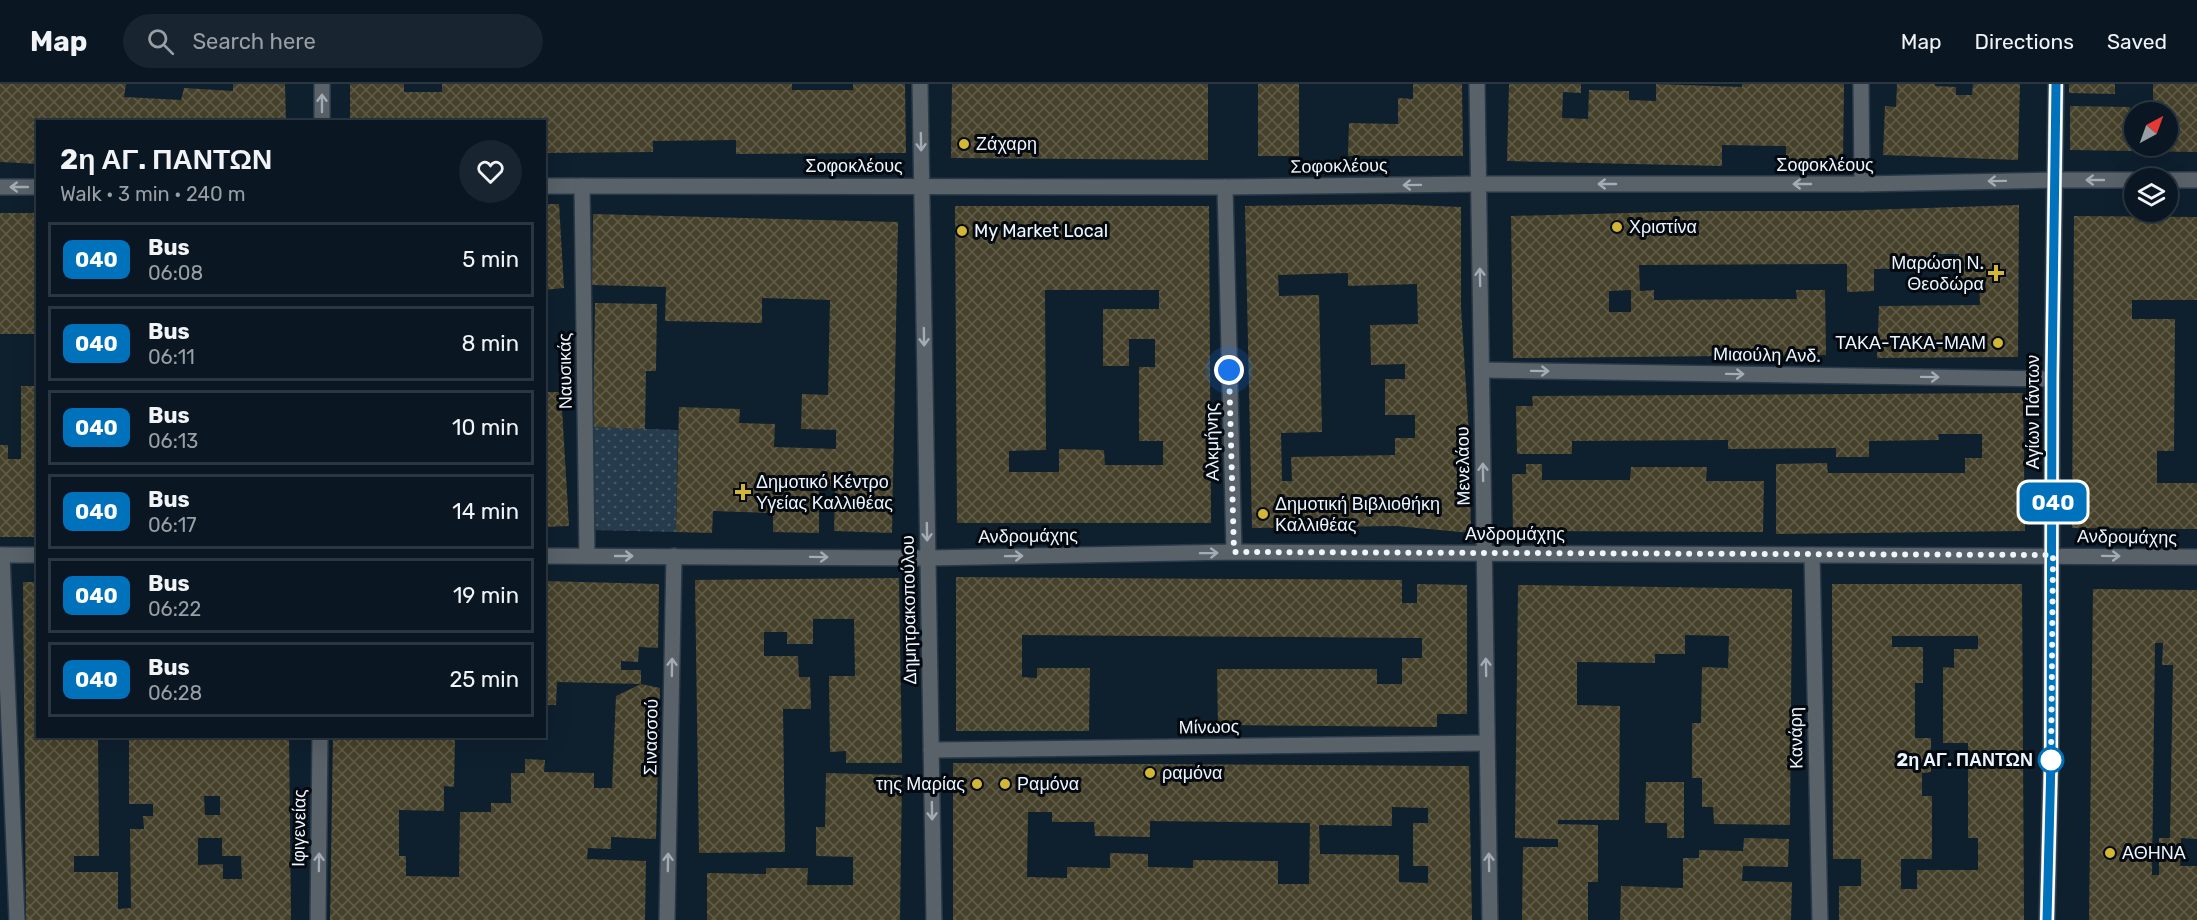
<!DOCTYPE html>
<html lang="en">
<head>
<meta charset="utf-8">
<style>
	body { margin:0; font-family:Rubik,sans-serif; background:#18242f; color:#f1f3f6; height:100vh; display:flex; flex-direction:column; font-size:22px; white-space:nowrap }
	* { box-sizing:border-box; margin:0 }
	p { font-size:20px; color:#999fa5 }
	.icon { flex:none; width:33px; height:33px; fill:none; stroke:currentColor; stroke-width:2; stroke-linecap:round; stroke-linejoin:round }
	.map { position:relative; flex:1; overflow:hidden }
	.drawer { position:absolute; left:36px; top:36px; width:510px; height:618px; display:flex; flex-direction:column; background:#0a1722; border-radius:0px; box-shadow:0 6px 24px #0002,0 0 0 2px #2a3640 }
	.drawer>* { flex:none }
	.badge { padding:0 12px; border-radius:9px; font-size:21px; line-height:39px }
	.needle { width:39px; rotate:41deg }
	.tools { position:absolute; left:2124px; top:18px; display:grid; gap:12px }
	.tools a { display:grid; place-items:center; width:54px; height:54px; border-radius:50%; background:#0a1722; box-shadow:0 6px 24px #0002,0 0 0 2px #2a3640; font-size:30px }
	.you { position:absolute; width:30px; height:30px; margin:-15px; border:4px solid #fff; border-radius:50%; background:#1a73e8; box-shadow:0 0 0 9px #1a73e833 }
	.map>.badge { position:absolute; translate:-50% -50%; box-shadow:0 0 0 3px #fff }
	.round { display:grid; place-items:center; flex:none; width:63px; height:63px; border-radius:32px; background:#18242f }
	.summary { display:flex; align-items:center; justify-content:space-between; height:102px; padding:0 24px }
	h1 { font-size:28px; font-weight:700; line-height:45px }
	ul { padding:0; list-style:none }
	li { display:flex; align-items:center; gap:18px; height:75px; margin:0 12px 9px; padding:0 12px; border:3px solid #2a3640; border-radius:0px }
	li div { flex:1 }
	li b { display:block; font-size:22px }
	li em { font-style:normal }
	li .badge { min-width:66px; font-weight:700; text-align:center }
	header { display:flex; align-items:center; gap:36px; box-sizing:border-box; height:84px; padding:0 30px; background:#0a1722; border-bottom:2px solid #2a3640 }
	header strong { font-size:28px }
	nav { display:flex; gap:33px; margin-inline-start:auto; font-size:21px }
	.search { width:420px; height:54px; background:#18242f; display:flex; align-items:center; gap:15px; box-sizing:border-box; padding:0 21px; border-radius:33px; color:#999fa5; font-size:22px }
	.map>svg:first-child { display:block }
	.grass { fill:url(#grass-dots) }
	.building { fill:url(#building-cross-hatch); fill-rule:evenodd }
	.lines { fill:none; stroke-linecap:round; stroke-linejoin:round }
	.lane-casing { stroke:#293947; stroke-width:18 }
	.street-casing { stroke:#293947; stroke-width:18 }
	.secondary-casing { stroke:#293947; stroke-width:18 }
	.lane { stroke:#596169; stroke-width:15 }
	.street { stroke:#596169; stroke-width:15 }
	.secondary { stroke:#7a8894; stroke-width:15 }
	.oneway { stroke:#a3acb4 }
	.line-casing { stroke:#fff; stroke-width:14 }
	.line { stroke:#0072bc; stroke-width:9 }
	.walk { stroke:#edf6fe; stroke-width:6; stroke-dasharray:0 10.8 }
	.poi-dot { fill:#d3b635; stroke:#03090f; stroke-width:2 }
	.stop-dot { fill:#fff; stroke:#0072bc; stroke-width:3 }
	.labels { text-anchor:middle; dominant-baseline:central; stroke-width:6; stroke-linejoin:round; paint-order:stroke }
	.poi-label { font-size:18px; fill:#edf6fe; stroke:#03090f; text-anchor:start }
	.street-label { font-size:18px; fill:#edf6fe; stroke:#03090f }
	.stop-label { font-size:18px; font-weight:bold; fill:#edf6fe; stroke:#03090f; text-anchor:end }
</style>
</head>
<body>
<header>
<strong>Map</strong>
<div class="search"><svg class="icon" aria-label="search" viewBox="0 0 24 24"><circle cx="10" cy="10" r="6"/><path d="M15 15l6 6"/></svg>Search here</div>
<nav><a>Map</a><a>Directions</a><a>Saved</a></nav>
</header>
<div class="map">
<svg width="2197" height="836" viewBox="0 0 2197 836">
	<defs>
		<pattern id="grass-dots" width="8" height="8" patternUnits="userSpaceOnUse" patternTransform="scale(1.5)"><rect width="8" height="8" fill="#263b4c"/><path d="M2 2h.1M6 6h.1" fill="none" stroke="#465867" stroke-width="1.8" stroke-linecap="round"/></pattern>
		<pattern id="building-cross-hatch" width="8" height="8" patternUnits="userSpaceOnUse" patternTransform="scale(1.5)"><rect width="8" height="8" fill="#46412a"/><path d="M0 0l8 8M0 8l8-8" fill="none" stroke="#615d4a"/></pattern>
	</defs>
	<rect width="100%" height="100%" fill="#0e1f2e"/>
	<polygon class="grass" points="593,343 678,346 676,448 591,446"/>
	<g class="building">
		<polygon points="0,0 126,0 124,13 181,16 184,4 233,7 233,0 285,0 286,38 38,38 38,80 0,78"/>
		<polygon points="350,0 404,0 404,8 442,8 442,0 792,0 792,6 853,6 853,0 905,0 906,69 736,70 736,56 653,57 653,68 544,69 544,38 350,38"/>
		<polygon points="952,0 1208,0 1208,76 951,74"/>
		<rect x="1258" y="0" width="41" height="72"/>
		<polygon points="1413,0 1462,0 1463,72 1348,72 1349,39 1398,40 1398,14 1413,15"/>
		<polygon points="1509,0 1581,0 1581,9 1563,8 1562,34 1588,35 1589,6 1629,7 1629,16 1656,17 1656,0 1742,3 1742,0 1844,0 1843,77 1786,76 1786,62 1722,61 1722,82 1507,77"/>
		<polygon points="1897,0 1935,0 1935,2 1956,3 1956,11 1972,11 1973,0 2020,0 2018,76 1883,71 1885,22 1896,23"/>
		<polygon points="2069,0 2115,0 2115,10 2069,9"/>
		<polygon points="2153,0 2197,0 2197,68 2070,66 2070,22 2130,23 2129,33 2134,33 2134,62 2168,62 2168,28 2153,28"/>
		<polygon points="544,120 559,120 564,204 544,206"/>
		<path d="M1387,120L1461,123V223L1469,351L1471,449L1397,442L1252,444L1245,122ZM1348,189V202L1417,200L1418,240L1370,241L1371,281L1405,280V295H1385V331H1415V354H1395V371L1291,373L1292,397H1282L1281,349L1322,348L1319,211L1279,212L1278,191Z"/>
		<path d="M2019,121L2018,273L1877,274L1879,222L1980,221L1979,200H1959V170H1939L1940,184L1874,185V207L1847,208V180L1639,181L1640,207L1654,206V216L1797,215L1796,206H1825L1826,271L1513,274L1511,132L1703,127H1834ZM1631,206V228H1609V207Z"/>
		<path d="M955,122H1209L1211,439H957ZM1045,206H1159V225H1103V282H1129V255H1155V283H1139V357H1163V381H1105L1104,366L1059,365V388H1009V367L1046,366Z"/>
		<rect x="0" y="129" width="38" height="121"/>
		<polygon points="593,130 898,138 892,449 834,447 835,402 819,402 819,449 773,448 773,429 713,427 712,449 676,448 679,323 740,325 739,339 775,340 774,363 836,365 836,346 801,345 802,310 828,311 830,216 762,214 762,239 665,237 666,203 592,201"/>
		<polygon points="2074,132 2197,133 2197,216 2132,216 2132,235 2175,235 2174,367 2157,367 2157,399 2197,399 2197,445 2072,444"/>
		<polygon points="595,219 657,220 656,287 646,287 645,345 593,343"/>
		<polygon points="21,302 38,302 38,453 0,453 0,361 8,361 8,375 21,375"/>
		<polygon points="544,308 561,308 569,442 544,443"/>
		<polygon points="2023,309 2025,447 1776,450 1776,380 1827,379 1828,389 1965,389 1965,374 1982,374 1982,350 1938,350 1939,356 1869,357 1869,373 1836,373 1836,364 1728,365 1728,356 1572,357 1572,370 1517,370 1516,322 1533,322 1532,312"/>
		<polygon points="1526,380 1542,380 1542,396 1630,396 1631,383 1707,383 1706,397 1764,397 1763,448 1513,447 1512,390 1526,390"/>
		<polygon points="956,493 1402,496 1402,519 1417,519 1417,500 1467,501 1467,630 1437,630 1437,643 1218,641 1217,585 1377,585 1377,600 1402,600 1402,574 1422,574 1422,554 1022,551 1022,593 1037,594 1037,584 1090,584 1089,647 956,647"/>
		<polygon points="899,494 902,679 846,679 846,667 830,668 829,592 855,592 854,535 813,535 813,560 787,560 787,548 764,548 764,572 798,572 799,593 810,593 811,625 783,625 785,768 699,769 695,496"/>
		<polygon points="544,497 659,500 658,564 639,563 638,578 621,577 621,586 641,586 641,600 557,598 556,621 544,621"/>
		<path d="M23,498H38V652H98L99,772H74V788H118V825L131,824L130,745H144L143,732H153V720H129V652H289L291,836H26ZM204,712H220V731H205ZM198,754H222V772H241L242,795H223V780L198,781Z"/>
		<path d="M1832,500H2022L2024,836H1839V802H1861V775H1833ZM1892,552H1978V565H1954V584L1943,583V659H1968V754H1978V786H1917V805H1901V775H1932V712H1922V689L1931,688V654H1915V599H1923V563H1892Z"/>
		<polygon points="1518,501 1792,505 1790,741 1714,740 1713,723 1702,723 1702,694 1692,694 1692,639 1701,639 1702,583 1728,584 1729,552 1685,551 1685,570 1655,570 1655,579 1577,578 1577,621 1620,622 1619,736 1558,736 1558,740 1598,741 1598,798 1588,798 1588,836 1522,836 1523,763 1558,763 1558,755 1515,754"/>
		<path d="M2093,505L2197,506V755L2181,754L2180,782H2197V836H2089ZM2155,559H2163L2162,581H2173L2170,754H2159V791H2152Z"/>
		<polygon points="641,600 660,604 656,755 611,753 611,765 588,764 587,775 646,777 645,836 330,836 333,652 455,652 454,703 444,702 444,727 399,726 399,772 406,772 406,792 459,793 460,728 491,728 491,719 511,719 511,689 525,689 525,675 545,676 544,688 594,689 594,704 612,704 616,612"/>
		<path d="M953,679L1469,682L1472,836H953ZM1392,723L1428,724V739H1413V782H1428V799L1399,798V771L1320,770L1319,741L1392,742ZM1028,728H1052V738H1094L1095,752L1150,753V737L1310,739L1309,800H1278V777L1193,776V784L1148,783V770L1110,769V784L1067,783V794L1027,793Z"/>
		<polygon points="826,689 902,691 900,836 707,836 707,789 766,790 766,784 808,784 807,801 853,801 853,773 816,772 816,743 825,743"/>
		<polygon points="1646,698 1684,698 1684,754 1667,754 1667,739 1645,739"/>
		<polygon points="1744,754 1789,755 1788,783 1743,782 1742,797 1792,798 1791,836 1620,836 1621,802 1683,804 1683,774 1699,774 1699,766 1743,767"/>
	</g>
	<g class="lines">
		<defs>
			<g id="lane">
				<polyline points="1861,0 1862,100"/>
				<polyline points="1482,286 2052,295"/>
				<polyline points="2,471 17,836"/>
				<polyline points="667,836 674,472"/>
			</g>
			<g id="street">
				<polyline points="920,0 934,836"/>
				<polyline points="1477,0 1490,836"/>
				<polyline points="322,38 322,0"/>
				<polyline points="2168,96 2197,96"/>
				<polyline points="544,102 1225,103 1478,100 1862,100 2056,96 2134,96"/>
				<polyline points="582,102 587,472"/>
				<polyline points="0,103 38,103"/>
				<polyline points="1225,103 1234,468"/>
				<polyline points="0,471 38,471"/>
				<polyline points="1812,471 1820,836"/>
				<polyline points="544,472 928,474 1234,468 2197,473"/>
				<polyline points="931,666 1487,659"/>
				<polyline points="318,836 320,652"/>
			</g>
			<polyline id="secondary" points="2047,836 2051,676 2052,295 2056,0"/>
		</defs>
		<use href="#lane" class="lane-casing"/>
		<use href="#street" class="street-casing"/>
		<use href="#secondary" class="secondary-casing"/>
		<use href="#lane" class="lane"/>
		<use href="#street" class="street"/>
		<use href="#secondary" class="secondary"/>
	</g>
	<defs><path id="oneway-shaft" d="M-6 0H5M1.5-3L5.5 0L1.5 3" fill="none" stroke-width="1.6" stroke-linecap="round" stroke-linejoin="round" transform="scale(1.5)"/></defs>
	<g class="oneway">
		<use href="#oneway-shaft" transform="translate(322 19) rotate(-90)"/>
		<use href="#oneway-shaft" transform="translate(921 58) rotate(89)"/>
		<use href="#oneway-shaft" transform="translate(2095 96) rotate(-180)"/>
		<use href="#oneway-shaft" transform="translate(1997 97) rotate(179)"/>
		<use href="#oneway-shaft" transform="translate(1607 100) rotate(-180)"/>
		<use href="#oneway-shaft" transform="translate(1802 100) rotate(-180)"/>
		<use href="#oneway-shaft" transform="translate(1412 101) rotate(179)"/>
		<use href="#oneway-shaft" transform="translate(19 103) rotate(-180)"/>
		<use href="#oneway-shaft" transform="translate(1480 193) rotate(-91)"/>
		<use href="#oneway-shaft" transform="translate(924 253) rotate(89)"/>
		<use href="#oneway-shaft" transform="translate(1540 287) rotate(1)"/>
		<use href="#oneway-shaft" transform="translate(1735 290) rotate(1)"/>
		<use href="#oneway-shaft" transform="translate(1930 293) rotate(1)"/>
		<use href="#oneway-shaft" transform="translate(1483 388) rotate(-91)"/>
		<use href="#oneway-shaft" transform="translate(927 448) rotate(89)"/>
		<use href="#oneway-shaft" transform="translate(1209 469) rotate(-1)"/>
		<use href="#oneway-shaft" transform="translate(624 472)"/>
		<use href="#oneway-shaft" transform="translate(1014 472) rotate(-1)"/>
		<use href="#oneway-shaft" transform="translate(2111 472) rotate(1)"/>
		<use href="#oneway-shaft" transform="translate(819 473) rotate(1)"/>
		<use href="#oneway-shaft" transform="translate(672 583) rotate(-89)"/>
		<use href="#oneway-shaft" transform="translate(1486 583) rotate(-91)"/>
		<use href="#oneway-shaft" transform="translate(932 727) rotate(89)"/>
		<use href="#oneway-shaft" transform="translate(319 778) rotate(-89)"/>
		<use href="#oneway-shaft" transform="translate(668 778) rotate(-89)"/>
		<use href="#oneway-shaft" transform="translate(1489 778) rotate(-91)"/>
	</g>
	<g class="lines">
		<defs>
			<polyline id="line" points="2047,836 2051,676 2052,295 2056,0"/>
		</defs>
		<use href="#line" class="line-casing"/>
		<use href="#line" class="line"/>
		<polyline class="walk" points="1229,286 1234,468 2053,471 2051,676"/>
	</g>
	<g class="poi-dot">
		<circle cx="964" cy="60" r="6"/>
		<circle cx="1617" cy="143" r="6"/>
		<circle cx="962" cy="147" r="6"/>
		<path d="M1993 180h6v6h6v6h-6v6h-6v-6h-6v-6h6z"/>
		<circle cx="1998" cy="259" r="6"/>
		<path d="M740 399h6v6h6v6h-6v6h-6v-6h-6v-6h6z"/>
		<circle cx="1263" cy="430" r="6"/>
		<circle cx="1150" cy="689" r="6"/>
		<circle cx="977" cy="700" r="6"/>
		<circle cx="1005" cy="700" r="6"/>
		<circle cx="2110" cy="769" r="6"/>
	</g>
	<circle class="stop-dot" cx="2051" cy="676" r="12"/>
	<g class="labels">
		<g class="poi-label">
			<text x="976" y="60">Ζάχαρη</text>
			<text x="1629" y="143">Χριστίνα</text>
			<text x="974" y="147">My Market Local</text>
			<text x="1984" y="179" text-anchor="end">Μαρώση Ν.<tspan x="1984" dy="21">Θεοδώρα</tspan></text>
			<text x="1986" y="259" text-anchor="end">ΤΑΚΑ-ΤΑΚΑ-ΜΑΜ</text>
			<text x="756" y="398">Δημοτικό Κέντρο<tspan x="756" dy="21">Υγείας Καλλιθέας</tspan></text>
			<text x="1275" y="420">Δημοτική Βιβλιοθήκη<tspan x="1275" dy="21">Καλλιθέας</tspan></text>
			<text x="1162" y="689">ραμόνα</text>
			<text x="965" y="700" text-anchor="end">της Μαρίας</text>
			<text x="1017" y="700">Ραμόνα</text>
			<text x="2122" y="769">ΑΘΗΝΑ</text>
		</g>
		<g class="street-label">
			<text x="1825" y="81">Σοφοκλέους</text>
			<text x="854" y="82">Σοφοκλέους</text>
			<text transform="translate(1339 82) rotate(-1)">Σοφοκλέους</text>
			<text transform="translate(1767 271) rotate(1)">Μιαούλη Ανδ.</text>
			<text transform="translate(565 287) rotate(-91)">Ναυσικάς</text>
			<text transform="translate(2033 328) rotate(-90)">Αγίων Πάντων</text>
			<text transform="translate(1212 358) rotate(-91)">Αλκμήνης</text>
			<text transform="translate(1463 382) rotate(-91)">Μενελάου</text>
			<text x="1515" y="450">Ανδρομάχης</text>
			<text transform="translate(1028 452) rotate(-1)">Ανδρομάχης</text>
			<text transform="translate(2127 453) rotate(1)">Ανδρομάχης</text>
			<text transform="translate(909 526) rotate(-91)">Δημητρακοπούλου</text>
			<text transform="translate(1209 643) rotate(-1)">Μίνωος</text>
			<text transform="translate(651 653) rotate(-89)">Σινασσού</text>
			<text transform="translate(1796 654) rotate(-91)">Κανάρη</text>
			<text transform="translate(299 744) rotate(-89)">Ιφιγενείας</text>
		</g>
		<g class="stop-label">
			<text x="2033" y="676">2η ΑΓ. ΠΑΝΤΩΝ</text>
		</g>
	</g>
</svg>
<div class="tools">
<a><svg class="needle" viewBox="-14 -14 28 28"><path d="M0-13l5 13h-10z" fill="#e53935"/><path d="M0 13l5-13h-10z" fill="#999fa5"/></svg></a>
<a><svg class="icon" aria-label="layers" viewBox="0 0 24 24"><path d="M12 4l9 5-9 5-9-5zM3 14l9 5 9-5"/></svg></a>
</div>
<div class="you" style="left:1229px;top:286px"></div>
<b class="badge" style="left:2053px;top:418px;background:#0072bc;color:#fff">040</b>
<section class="drawer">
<div class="summary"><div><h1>2η ΑΓ. ΠΑΝΤΩΝ</h1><p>Walk · 3 min · 240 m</p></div><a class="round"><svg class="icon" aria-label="heart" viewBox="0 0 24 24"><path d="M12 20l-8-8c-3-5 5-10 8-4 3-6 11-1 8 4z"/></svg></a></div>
<ul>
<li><span class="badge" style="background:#0072bc;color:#fff">040</span><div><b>Bus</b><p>06:08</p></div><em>5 min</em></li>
<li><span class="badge" style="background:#0072bc;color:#fff">040</span><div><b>Bus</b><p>06:11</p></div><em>8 min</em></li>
<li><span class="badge" style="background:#0072bc;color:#fff">040</span><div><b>Bus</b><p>06:13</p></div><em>10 min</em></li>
<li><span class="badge" style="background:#0072bc;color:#fff">040</span><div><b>Bus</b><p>06:17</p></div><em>14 min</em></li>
<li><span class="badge" style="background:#0072bc;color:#fff">040</span><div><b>Bus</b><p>06:22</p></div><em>19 min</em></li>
<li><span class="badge" style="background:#0072bc;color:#fff">040</span><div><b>Bus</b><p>06:28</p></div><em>25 min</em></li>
</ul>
</section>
</div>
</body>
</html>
